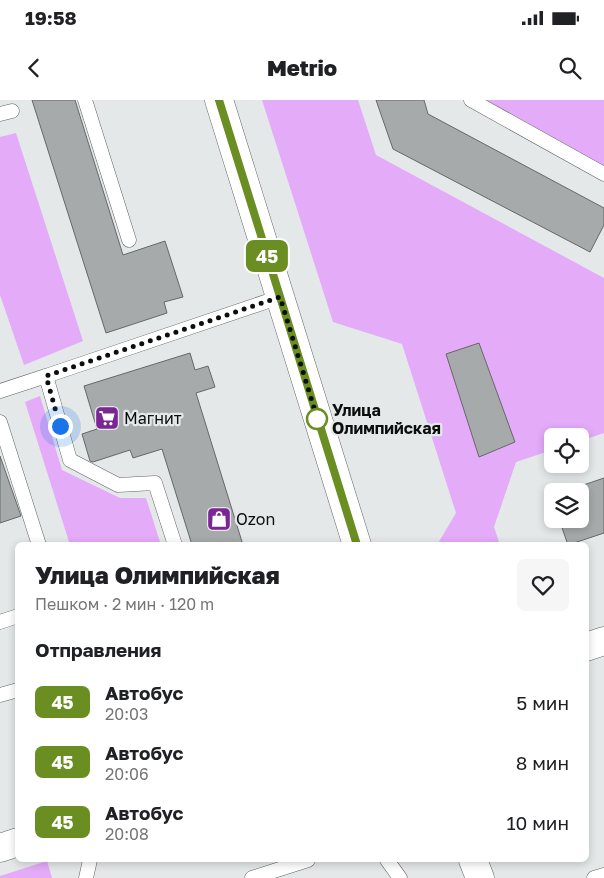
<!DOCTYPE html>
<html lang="ru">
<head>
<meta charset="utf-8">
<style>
	body { margin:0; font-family:"Golos Text",sans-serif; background:#f6f6f6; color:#202124; height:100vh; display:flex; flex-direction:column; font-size:19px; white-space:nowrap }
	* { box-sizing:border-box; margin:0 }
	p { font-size:16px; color:#757577 }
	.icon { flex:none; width:28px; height:28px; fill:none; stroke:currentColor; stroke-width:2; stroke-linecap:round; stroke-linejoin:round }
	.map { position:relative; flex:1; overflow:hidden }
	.panel { position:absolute; left:15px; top:442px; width:574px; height:320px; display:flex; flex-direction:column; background:#fff; border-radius:8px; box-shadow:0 2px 8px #0003 }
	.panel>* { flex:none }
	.badge { padding:0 10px; border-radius:8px; font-size:18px; line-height:32px }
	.fabs { position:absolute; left:544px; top:328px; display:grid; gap:10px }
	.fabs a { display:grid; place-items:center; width:45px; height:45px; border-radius:8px; background:#fff; box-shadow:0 2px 8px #0003; font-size:25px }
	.you { position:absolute; width:25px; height:25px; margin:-12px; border:4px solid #fff; border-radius:50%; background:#1a73e8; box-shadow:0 0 0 8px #1a73e833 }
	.map>.badge { position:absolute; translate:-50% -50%; box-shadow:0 0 0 2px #fff }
	h2 { padding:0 20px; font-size:19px; line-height:45px }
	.round { display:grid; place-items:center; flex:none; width:52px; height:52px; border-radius:8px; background:#f6f6f6 }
	.headline { display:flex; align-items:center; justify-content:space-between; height:85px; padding:0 20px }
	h1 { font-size:24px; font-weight:800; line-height:38px }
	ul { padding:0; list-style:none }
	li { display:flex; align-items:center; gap:15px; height:60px; padding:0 20px }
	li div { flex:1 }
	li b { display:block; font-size:19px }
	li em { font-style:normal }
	li .badge { min-width:55px; font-weight:700; text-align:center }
	.status { display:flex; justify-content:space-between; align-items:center; height:35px; padding:0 25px; background:#fff; direction:ltr }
	.status svg { height:14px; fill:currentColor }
	header { display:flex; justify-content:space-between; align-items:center; height:65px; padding:0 20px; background:#fff; font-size:22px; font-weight:800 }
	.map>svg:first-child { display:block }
	.green { fill:#e4abf9 }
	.building { fill:#a7aaaa; stroke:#656868 }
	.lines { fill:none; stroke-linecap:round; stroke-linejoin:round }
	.lane-casing { stroke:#616464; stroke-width:15 }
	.street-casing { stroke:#616464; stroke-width:29 }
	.secondary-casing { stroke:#616464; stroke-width:29 }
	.lane { stroke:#fff; stroke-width:14 }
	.street { stroke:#fff; stroke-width:28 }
	.secondary { stroke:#fff; stroke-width:28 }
	.line-casing { stroke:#fff; stroke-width:11 }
	.line { stroke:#6b8e23; stroke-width:8 }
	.walk { stroke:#0c0d0d; stroke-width:5; stroke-dasharray:0 9 }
	.stop-dot { fill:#fff; stroke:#6b8e23; stroke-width:2.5 }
	.labels { text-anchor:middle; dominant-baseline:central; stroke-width:4.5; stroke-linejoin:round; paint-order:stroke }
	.stop-label { font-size:16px; font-weight:bold; fill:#0c0d0d; stroke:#e4e8e8; text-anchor:start }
	.poi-label { font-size:16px; fill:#0c0d0d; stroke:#e4e8e8; text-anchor:start }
</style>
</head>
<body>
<div class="status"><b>19:58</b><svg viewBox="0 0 49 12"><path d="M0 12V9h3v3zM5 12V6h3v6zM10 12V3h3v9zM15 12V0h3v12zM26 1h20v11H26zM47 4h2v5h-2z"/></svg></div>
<header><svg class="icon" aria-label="back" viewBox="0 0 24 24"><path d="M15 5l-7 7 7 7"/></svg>Metrio<svg class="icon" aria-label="search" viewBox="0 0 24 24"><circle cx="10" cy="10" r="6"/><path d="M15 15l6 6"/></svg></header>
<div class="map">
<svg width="604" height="778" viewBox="0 0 604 778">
	<rect width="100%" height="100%" fill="#e4e8e8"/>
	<g class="green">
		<polygon points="262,0 358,0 376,55 604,178 604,333 580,341 580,336 552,336 552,350 516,362 494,427 500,445 437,445 456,413 402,244 333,222"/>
		<polygon points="481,0 604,0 604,68"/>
		<polygon points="16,33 83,241 24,265 0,195 0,37"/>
		<polygon points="40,296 62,370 120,398 146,398 161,445 70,445 25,302"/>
		<polygon points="47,761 52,778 0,778 0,776"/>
	</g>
	<g class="building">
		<polygon points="32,0 75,0 123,155 165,141 183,197 164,202 167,213 106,233"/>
		<polygon points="376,0 424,0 428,14 604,108 604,125 590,152 393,49"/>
		<polygon points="479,243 515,342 479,357 446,254"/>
		<polygon points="190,253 195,270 208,266 215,287 196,293 243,445 192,445 162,349 133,358 130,350 93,362 90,361 82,334 97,329 84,286"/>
		<polygon points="0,356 21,416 0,423"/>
		<polygon points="604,378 604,433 568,445 559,419 580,419 580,391 566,391"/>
	</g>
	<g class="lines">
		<defs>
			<g id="lane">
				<polyline points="85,0 129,140"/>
				<polyline points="471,0 604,74"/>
				<polyline points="0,14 12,11"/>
				<polyline points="46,276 280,197"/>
				<polyline points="0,291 46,276 70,360 118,385 155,383 175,445"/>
				<polyline points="0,322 39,445"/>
				<polyline points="0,522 18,516"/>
				<polyline points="0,595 18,590"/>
				<polyline points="387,760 400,778"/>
				<polyline points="86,778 90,760"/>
				<polyline points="252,778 308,760"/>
				<polyline points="594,778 604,775"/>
			</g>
			<g id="street">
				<polyline points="586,547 604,541"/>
				<polyline points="473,760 480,778"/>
			</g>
			<g id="secondary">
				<polyline points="219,0 357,445"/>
				<polyline points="0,748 18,742"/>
			</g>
		</defs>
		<use href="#lane" class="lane-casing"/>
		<use href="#street" class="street-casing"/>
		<use href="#secondary" class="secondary-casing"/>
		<use href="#lane" class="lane"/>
		<use href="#street" class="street"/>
		<use href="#secondary" class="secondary"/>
	</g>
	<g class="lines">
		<defs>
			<polyline id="line" points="219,0 357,445"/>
		</defs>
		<use href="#line" class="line-casing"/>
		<use href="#line" class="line"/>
		<polyline class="walk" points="60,326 46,276 280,197 319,324 317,319"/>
	</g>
	<defs>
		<symbol id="supermarket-square" viewBox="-11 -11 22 22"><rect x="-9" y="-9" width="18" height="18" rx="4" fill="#7b2695" stroke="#e4e8e8"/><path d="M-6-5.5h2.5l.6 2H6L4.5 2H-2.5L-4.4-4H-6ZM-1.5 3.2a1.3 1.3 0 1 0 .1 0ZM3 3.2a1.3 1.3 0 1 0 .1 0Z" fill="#fff"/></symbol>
		<symbol id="shop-square" viewBox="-11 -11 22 22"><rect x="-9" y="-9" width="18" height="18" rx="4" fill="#7b2695" stroke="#e4e8e8"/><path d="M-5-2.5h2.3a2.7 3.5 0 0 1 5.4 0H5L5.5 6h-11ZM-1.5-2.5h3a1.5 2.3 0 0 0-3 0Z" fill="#fff"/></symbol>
	</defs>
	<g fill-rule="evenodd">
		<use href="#supermarket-square" x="93" y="304" width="28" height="28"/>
		<use href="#shop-square" x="205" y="405" width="28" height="28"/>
	</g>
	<circle class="stop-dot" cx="317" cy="319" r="10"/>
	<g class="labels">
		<g class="stop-label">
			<text x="332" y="310">Улица<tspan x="332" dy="18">Олимпийская</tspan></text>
		</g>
		<g class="poi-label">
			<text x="124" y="318">Магнит</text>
			<text x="236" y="419">Ozon</text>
		</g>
	</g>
</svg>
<div class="fabs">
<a><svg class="icon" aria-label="locate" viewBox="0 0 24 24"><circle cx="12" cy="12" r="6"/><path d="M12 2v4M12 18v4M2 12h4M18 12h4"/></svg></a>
<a><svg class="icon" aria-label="layers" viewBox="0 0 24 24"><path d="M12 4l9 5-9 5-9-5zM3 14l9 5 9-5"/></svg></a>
</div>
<div class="you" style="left:60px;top:326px"></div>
<b class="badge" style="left:267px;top:156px;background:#6b8e23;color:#fff">45</b>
<section class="panel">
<div class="headline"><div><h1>Улица Олимпийская</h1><p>Пешком · 2 мин · 120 m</p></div><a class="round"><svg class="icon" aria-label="heart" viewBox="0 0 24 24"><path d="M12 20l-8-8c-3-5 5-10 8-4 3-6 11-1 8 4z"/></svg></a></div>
<h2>Отправления</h2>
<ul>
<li><span class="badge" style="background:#6b8e23;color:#fff">45</span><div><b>Автобус</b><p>20:03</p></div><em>5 мин</em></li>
<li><span class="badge" style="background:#6b8e23;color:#fff">45</span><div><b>Автобус</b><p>20:06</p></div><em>8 мин</em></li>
<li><span class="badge" style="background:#6b8e23;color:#fff">45</span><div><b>Автобус</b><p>20:08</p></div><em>10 мин</em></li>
</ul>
</section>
</div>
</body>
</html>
